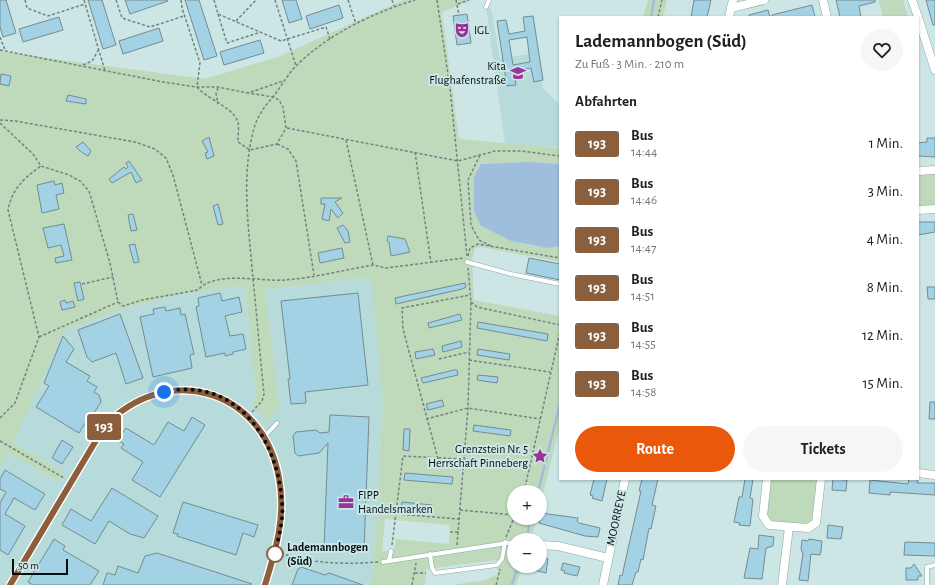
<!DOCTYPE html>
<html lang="de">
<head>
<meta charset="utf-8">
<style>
	body { margin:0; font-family:"Alegreya Sans",sans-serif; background:#f6f6f6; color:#202124; height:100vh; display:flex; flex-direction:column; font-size:15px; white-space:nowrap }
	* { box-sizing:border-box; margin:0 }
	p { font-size:13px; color:#757577 }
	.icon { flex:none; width:22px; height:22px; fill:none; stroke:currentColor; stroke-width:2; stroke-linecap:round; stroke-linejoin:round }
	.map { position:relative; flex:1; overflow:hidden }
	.side { position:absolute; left:559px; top:16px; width:360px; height:464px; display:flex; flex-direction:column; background:#fff; border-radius:0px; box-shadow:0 1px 3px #0004 }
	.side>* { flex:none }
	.badge { padding:0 8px; border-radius:3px; font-size:14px; line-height:26px }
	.tools { position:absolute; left:507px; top:485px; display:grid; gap:8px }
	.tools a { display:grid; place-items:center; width:40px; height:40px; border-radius:50%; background:#fff; box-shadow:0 1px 3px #0004; font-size:20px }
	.scale { position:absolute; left:12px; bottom:10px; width:56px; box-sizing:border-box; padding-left:4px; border:2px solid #060f0f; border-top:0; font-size:11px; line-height:14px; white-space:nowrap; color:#060f0f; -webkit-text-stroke:3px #cce6e6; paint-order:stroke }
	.you { position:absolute; width:20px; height:20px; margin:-10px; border:3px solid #fff; border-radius:50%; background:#1a73e8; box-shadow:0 0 0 6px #1a73e833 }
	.map>.badge { position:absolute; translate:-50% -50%; box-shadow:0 0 0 2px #fff }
	h2 { padding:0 16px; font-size:15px; line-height:36px }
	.round { display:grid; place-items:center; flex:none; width:42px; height:42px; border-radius:21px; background:#f6f6f6 }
	.overview { display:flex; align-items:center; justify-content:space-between; height:68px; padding:0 16px }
	h1 { font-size:19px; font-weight:700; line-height:30px }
	.primary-button { display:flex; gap:8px; margin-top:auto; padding:8px 16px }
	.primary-button a { flex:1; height:46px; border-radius:24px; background:#ea580c; color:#fff; font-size:16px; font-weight:700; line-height:46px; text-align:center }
	.primary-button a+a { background:#f6f6f6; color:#202124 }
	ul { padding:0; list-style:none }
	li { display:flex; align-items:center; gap:12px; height:48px; padding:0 16px }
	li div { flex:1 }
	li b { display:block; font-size:15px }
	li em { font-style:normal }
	li .badge { min-width:44px; font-weight:700; text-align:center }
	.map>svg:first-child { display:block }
	.built { fill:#b7dbda }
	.green { fill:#bfd9bb; fill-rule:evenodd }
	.water { fill:#9fbedd }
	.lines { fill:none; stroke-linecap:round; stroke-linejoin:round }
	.stream { stroke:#9fbedd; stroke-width:2.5 }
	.building { fill:#a2d2e4; stroke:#758b93; fill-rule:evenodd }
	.service-casing { stroke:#8da6a6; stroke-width:5 }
	.minor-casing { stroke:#8da6a6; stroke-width:9 }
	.path { stroke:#718383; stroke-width:1.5; stroke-dasharray:3 2; stroke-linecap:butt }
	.service { stroke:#fff; stroke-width:4 }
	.minor { stroke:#fff; stroke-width:8 }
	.line-casing { stroke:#fff; stroke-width:9 }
	.line { stroke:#8b5e3c; stroke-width:6 }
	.walk { stroke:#060f0f; stroke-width:4; stroke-dasharray:0 7.2 }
	.stop-dot { fill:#fff; stroke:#8b5e3c; stroke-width:2 }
	.labels { text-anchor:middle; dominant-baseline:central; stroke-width:4; stroke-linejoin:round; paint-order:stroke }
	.poi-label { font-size:12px; fill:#060f0f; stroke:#cce6e6; text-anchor:start }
	.street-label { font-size:12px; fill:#060f0f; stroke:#cce6e6 }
	.stop-label { font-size:12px; font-weight:bold; fill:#060f0f; stroke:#cce6e6; text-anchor:start }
</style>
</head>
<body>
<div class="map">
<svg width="935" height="585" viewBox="0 0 935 585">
	<rect width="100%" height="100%" fill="#cce6e6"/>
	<g class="built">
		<polygon points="486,7 491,9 500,58 537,53 543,88 560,105 559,147 505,144"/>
		<polygon points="372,277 383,397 373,575 370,585 0,585 0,466 8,452 58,482 64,472 13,442 63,331 123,309 178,295 245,285 256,399 252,405 280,407 265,290"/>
	</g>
	<g class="green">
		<path d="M403,0H471L442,12L459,139L560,148V164L528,162L481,164V226C506,239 532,251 560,246V262L481,247L475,248L472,260L474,300L560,316V426L540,506V492H514V518H537L531,540H514V566H523L516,585H451L486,580L498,574L496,560L426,569L425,585H370L373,575L383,398L371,277L265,290L280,407L267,421L252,405L256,399L245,285L178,295L123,309L64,331L13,442L64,472L58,482L8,452L0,466V49L3,52L204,79L278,57ZM385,519L450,525L449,544L396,539L394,551H382Z"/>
		<polygon points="648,0 667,0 663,17 643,17"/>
		<polygon points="879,0 903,0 908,17 883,17"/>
		<rect x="918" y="174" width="17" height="32"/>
		<polygon points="771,479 818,479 813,524 809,526 770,522 767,518"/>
	</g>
	<polygon class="water" points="528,162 560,164 560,246 547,248 511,241 481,226 474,211 474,177 481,164"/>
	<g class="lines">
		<g class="stream">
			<polyline points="651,17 654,0"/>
			<polyline points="538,492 560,404"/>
			<polyline points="526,540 531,518"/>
			<polyline points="512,585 518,566"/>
		</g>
	</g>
	<g class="building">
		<polygon points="0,0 6,0 16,33 3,37 0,27"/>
		<polygon points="88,0 102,0 116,45 103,49"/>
		<polygon points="125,0 167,0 168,1 130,14"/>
		<polygon points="185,0 199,0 217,56 204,60"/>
		<polygon points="282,0 296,0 302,19 289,23"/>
		<polygon points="694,0 711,0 707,17 691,17"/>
		<polygon points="836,0 875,0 875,2 859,6 861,17 840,17"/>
		<polygon points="926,0 935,0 935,25 933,25"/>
		<polygon points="339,5 343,18 310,29 306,16"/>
		<polygon points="812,5 815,17 772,17 772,15"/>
		<polygon points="768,10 770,17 749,17 749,15"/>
		<polygon points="467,14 471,43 457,45 453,16"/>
		<path d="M533,16L543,80L534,82L531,68L514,71L516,85L507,86L497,21L506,20L509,34L525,31L523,17ZM527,37L530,62L513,65L509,40Z"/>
		<polygon points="59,17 63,30 23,42 19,29"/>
		<polygon points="159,28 163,41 123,54 119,41"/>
		<polygon points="260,40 264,53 224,65 220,52"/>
		<polygon points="1,74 11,76 9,86 0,84"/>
		<polygon points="68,95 86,99 86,104 66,101"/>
		<polygon points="209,137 214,156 207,159 205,153 208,152 202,141"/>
		<polygon points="927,138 935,138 935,157 918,156 918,143 927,142"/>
		<polygon points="83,142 91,151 88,156 80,151 76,147"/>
		<polygon points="129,161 142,180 136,183 131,172 112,183 109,179 124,167 126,169 128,167 126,163"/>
		<polygon points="54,181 55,185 62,183 64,193 56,195 59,209 42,213 37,185"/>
		<polygon points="321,198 342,198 335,202 343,213 338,218 331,209 329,221 322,219 325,204 321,204"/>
		<polygon points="218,204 223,224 218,225 213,206"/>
		<polygon points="133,214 137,230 131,231 128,215"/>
		<polygon points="918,222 935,222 935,232 918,235"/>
		<polygon points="64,224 72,260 56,263 55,258 64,256 61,245 48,248 43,228"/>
		<polygon points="343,225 348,231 350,242 345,243 337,228"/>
		<polygon points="388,236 405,239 410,252 391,256 389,242 387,241"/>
		<polygon points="135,244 139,262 134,263 129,245"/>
		<polygon points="342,248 344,258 320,263 318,253"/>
		<polygon points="529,258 560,264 560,280 526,273"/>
		<polygon points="80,282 84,299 78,301 74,283"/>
		<polygon points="465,283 466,287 462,289 396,304 395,298"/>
		<polygon points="927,287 935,287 935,299 928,299"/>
		<polygon points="220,293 222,301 239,297 242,312 225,316 230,336 243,334 246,349 233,352 233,354 225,356 225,353 206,357 196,307 199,306 198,298"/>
		<polygon points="358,293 368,385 305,392 306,403 291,404 288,379 290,379 281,301"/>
		<polygon points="65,300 66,303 73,301 75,307 62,310 60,302"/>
		<polygon points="165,307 166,311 180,308 181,315 185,314 194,354 190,355 192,368 153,377 140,317 154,314 153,309"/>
		<polygon points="120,314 143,378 126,384 116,353 92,362 87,357 78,330"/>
		<polygon points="460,314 462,320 429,328 428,323"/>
		<polygon points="478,322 548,334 547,341 477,328"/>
		<polygon points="63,336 74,349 66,362 90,376 87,381 97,387 94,392 99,395 101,402 94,413 92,412 79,433 36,407 49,386 44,383"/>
		<polygon points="461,341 462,347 443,352 442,346"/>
		<polygon points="433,349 435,355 416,359 415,352"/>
		<polygon points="478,349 510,354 509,360 477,355"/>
		<polygon points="454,370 457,370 458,375 423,383 421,378"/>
		<polygon points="478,375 498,377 497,383 477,380"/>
		<polygon points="442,400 444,406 428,410 426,404"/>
		<polygon points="930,402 935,402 935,419 929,419"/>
		<polygon points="330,415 369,417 364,550 324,549 328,443 319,453 298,456 295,453 293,436 296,432 316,430 320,433 329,432"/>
		<polygon points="192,417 205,425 160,497 132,480 143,462 121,448 124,444 118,440 126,428 154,445 168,422 184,431"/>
		<polygon points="474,425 511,430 510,436 473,431"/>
		<polygon points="404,429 410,429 409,451 403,450"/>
		<polygon points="62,440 73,447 62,464 52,458"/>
		<polygon points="5,470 45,494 35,510 14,498 5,514 25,526 8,555 0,550 0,503 6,492 0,489 0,479"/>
		<polygon points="405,473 453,477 452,484 404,480"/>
		<polygon points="594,479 607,479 602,501 592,498 593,496 590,495"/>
		<polygon points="642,479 658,479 652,505 656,506 651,529 649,528 643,560 641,559 638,572 636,572 632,585 618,585 620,575 622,576 628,549 641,491 639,491"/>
		<polygon points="745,479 753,479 750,498 753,499 750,526 739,525 740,523 734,522 739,497 742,497"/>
		<polygon points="833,479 847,480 846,491 832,490"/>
		<polygon points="909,479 918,479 917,483 935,483 935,495 890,492 890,495 869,493 870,480 908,484"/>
		<polygon points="112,488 158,516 144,538 130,534 109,521 95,544 62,525 71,509 91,521"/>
		<polygon points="183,502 258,525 254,537 243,533 236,555 177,536 178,534 173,533"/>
		<polygon points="402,502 432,505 431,512 401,510"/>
		<polygon points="541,513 578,518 577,521 579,523 600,528 598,537 585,536 539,523"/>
		<polygon points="828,525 843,527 841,539 827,538"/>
		<polygon points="759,535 774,537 773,546 766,548 762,579 744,578 750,548 758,549"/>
		<polygon points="54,539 65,546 63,550 99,571 90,585 33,585 28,582"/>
		<polygon points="809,539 822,541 821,551 820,555 811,554 808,581 799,580 803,554 801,549 802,540 808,541"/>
		<polygon points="905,542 935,543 935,556 904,555"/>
		<polygon points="157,553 252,584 251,585 103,585 107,573 115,575 118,566 138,573 145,556"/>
		<polygon points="540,558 548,559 546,573 525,568 526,566 540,566"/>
		<polygon points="563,563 580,567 577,576 564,573 565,571 561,570"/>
		<polygon points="914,564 922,576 918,576 918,580 906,580 906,568 911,568"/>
		<polygon points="301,567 325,575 329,573 363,585 292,585 298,569"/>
	</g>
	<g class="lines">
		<defs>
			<g id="service">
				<polyline points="486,7 489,0"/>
				<polyline points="467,262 511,274 560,284"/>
				<polyline points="264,437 277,423"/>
				<polyline points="430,554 432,568 435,573 497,565 502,559 505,542"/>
				<polyline points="389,561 391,551"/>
				<polyline points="383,562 514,542"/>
				<polyline points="927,585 927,567 935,565"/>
			</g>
			<g id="minor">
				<polyline points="823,0 827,17"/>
				<polyline points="912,0 918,17"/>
				<polyline points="731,8 764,0"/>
				<polyline points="729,17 733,0"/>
				<polyline points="918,17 935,70"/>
				<polyline points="918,171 935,170"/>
				<polyline points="918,210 935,209"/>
				<polyline points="918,473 935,475"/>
				<polyline points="767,479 763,516 769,525 808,528 816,523 821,479"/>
				<polyline points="540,545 558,546 608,558"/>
				<path d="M10,585L104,427C166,361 263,388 279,478C286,516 276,549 265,585"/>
				<polyline points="603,585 625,479"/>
				<polyline points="782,585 789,527"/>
			</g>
		</defs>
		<use href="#service" class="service-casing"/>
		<use href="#minor" class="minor-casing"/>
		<g class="path">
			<polyline points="25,0 27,8 48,16 85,4"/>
			<polyline points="84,0 105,71"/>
			<polyline points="116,0 122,18 150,27 184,16"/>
			<path d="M181,0L182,8L200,63L197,87C208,100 232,106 238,122C239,128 238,136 238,142L250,150L277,144L286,128L283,107L279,100L273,97L249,93"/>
			<polyline points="214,0 218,14 281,41 326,27 330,39"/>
			<polyline points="275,0 296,66"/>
			<polyline points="348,0 356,24"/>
			<polyline points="392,0 394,6"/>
			<polyline points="437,0 450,88 467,256"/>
			<polyline points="456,0 459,15"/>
			<polyline points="458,4 469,0"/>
			<polyline points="218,14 227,43 261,32"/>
			<polyline points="658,17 662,0"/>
			<polyline points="236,21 256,0"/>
			<polyline points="0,37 5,50"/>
			<polyline points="0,50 163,82 197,87 218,87 248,93 283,81"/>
			<polyline points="83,65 92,61 99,49"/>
			<polyline points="218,88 216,93 218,104"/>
			<polyline points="0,120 15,121 135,142 155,149 166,158 173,175 202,285"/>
			<path d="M0,123L33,154L41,166L69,175L80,181L89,191L110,263L118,302L123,306L142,300L198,290C215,270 262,282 285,280C313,278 344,270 373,265L386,268L464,258"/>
			<polyline points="287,128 458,161 495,151 521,151 560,156"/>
			<polyline points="346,140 373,265"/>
			<polyline points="277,144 288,149 296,161 314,275"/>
			<polyline points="415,152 431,263"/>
			<polyline points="480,155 468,180 471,225 479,240 493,247"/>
			<polyline points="468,256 470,248 478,244 560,258"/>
			<polyline points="82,284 113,277"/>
			<polyline points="471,302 477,307 560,325"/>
			<polyline points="39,337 118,302"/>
			<polyline points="439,359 469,352"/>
			<polyline points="469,360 550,372"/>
			<path d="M252,412L262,401L264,394C260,356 257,317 253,279C249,229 240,174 255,125C259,114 265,106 273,97C281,87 287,75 296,66C328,34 373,13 415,0"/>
			<path d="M0,418L15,403L39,337L8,210C12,189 24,178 41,166"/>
			<polyline points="426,419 468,408 540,419"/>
			<polyline points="0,441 64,478"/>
			<polyline points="438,459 403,329 402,308 470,295"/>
			<polyline points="524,492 560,332"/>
			<polyline points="460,510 514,515"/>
			<polyline points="397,514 459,519"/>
			<polyline points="450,532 458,532"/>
			<polyline points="506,537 514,518"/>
			<polyline points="392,545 403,456 463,459 530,468"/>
			<polyline points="457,545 468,408 471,302 468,268"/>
			<path d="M281,554C288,555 295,558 302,559C327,564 354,564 378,562"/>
			<polyline points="415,573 426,573"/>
			<polyline points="412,585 416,563"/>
			<polyline points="496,585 500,569"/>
		</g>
		<use href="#service" class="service"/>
		<use href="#minor" class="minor"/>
	</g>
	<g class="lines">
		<defs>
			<path id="line" d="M10,585L104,427C166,361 263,388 279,478C286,516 276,549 265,585"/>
		</defs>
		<use href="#line" class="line-casing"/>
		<use href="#line" class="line"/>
		<path class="walk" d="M164,392C236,376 278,439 282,503C284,521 278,537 275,554"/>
	</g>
	<defs>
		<symbol id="theatre-bare" viewBox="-9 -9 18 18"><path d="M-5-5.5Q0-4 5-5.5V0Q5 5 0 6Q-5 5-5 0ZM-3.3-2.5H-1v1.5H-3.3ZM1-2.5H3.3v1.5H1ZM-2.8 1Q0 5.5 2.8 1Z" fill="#9a3397" stroke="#cce6e6" stroke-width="2.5" paint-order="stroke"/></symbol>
		<symbol id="school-bare" viewBox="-9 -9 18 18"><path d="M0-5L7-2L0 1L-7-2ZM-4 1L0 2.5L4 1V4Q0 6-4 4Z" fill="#9a3397" stroke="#cce6e6" stroke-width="2.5" paint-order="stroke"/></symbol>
		<symbol id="sight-bare" viewBox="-9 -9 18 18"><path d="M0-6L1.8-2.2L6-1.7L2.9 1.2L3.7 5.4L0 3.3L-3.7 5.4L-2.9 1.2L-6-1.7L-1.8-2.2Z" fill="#9a3397" stroke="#cce6e6" stroke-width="2.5" paint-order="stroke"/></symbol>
		<symbol id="office-bare" viewBox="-9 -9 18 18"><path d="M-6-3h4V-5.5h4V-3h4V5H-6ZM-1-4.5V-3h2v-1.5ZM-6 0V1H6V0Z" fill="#9a3397" stroke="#cce6e6" stroke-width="2.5" paint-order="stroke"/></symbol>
	</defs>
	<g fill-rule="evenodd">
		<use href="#theatre-bare" x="451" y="19" width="22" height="22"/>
		<use href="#school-bare" x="507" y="62" width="22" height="22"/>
		<use href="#sight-bare" x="529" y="445" width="22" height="22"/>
		<use href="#office-bare" x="335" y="491" width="22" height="22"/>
	</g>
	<circle class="stop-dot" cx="275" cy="554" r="8"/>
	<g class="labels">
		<g class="poi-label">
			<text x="474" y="30">IGL</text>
			<text x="506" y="66" text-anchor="end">Kita<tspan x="506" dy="14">Flughafenstraße</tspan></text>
			<text x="528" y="449" text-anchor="end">Grenzstein Nr. 5<tspan x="528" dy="14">Herrschaft Pinneberg</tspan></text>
			<text x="358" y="495">FIPP<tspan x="358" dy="14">Handelsmarken</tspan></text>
		</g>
		<g class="street-label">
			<text transform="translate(616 518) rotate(-78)">MOORREYE</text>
		</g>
		<g class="stop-label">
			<text x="287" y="547">Lademannbogen<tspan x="287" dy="14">(Süd)</tspan></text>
		</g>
	</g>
</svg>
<div class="tools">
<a>+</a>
<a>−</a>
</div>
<div class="scale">50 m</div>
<div class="you" style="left:164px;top:392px"></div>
<b class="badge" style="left:104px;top:427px;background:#8b5e3c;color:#fff">193</b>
<section class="side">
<div class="overview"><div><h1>Lademannbogen (Süd)</h1><p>Zu Fuß · 3 Min. · 210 m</p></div><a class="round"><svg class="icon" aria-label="heart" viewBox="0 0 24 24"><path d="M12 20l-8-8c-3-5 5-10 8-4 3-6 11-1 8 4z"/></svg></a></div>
<h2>Abfahrten</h2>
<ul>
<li><span class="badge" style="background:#8b5e3c;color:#fff">193</span><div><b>Bus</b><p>14:44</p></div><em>1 Min.</em></li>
<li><span class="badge" style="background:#8b5e3c;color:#fff">193</span><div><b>Bus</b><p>14:46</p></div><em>3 Min.</em></li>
<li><span class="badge" style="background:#8b5e3c;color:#fff">193</span><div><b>Bus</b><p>14:47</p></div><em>4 Min.</em></li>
<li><span class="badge" style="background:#8b5e3c;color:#fff">193</span><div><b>Bus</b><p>14:51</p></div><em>8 Min.</em></li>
<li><span class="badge" style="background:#8b5e3c;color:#fff">193</span><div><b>Bus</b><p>14:55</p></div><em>12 Min.</em></li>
<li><span class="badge" style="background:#8b5e3c;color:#fff">193</span><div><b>Bus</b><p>14:58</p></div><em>15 Min.</em></li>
</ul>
<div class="primary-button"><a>Route</a><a>Tickets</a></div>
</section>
</div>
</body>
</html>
